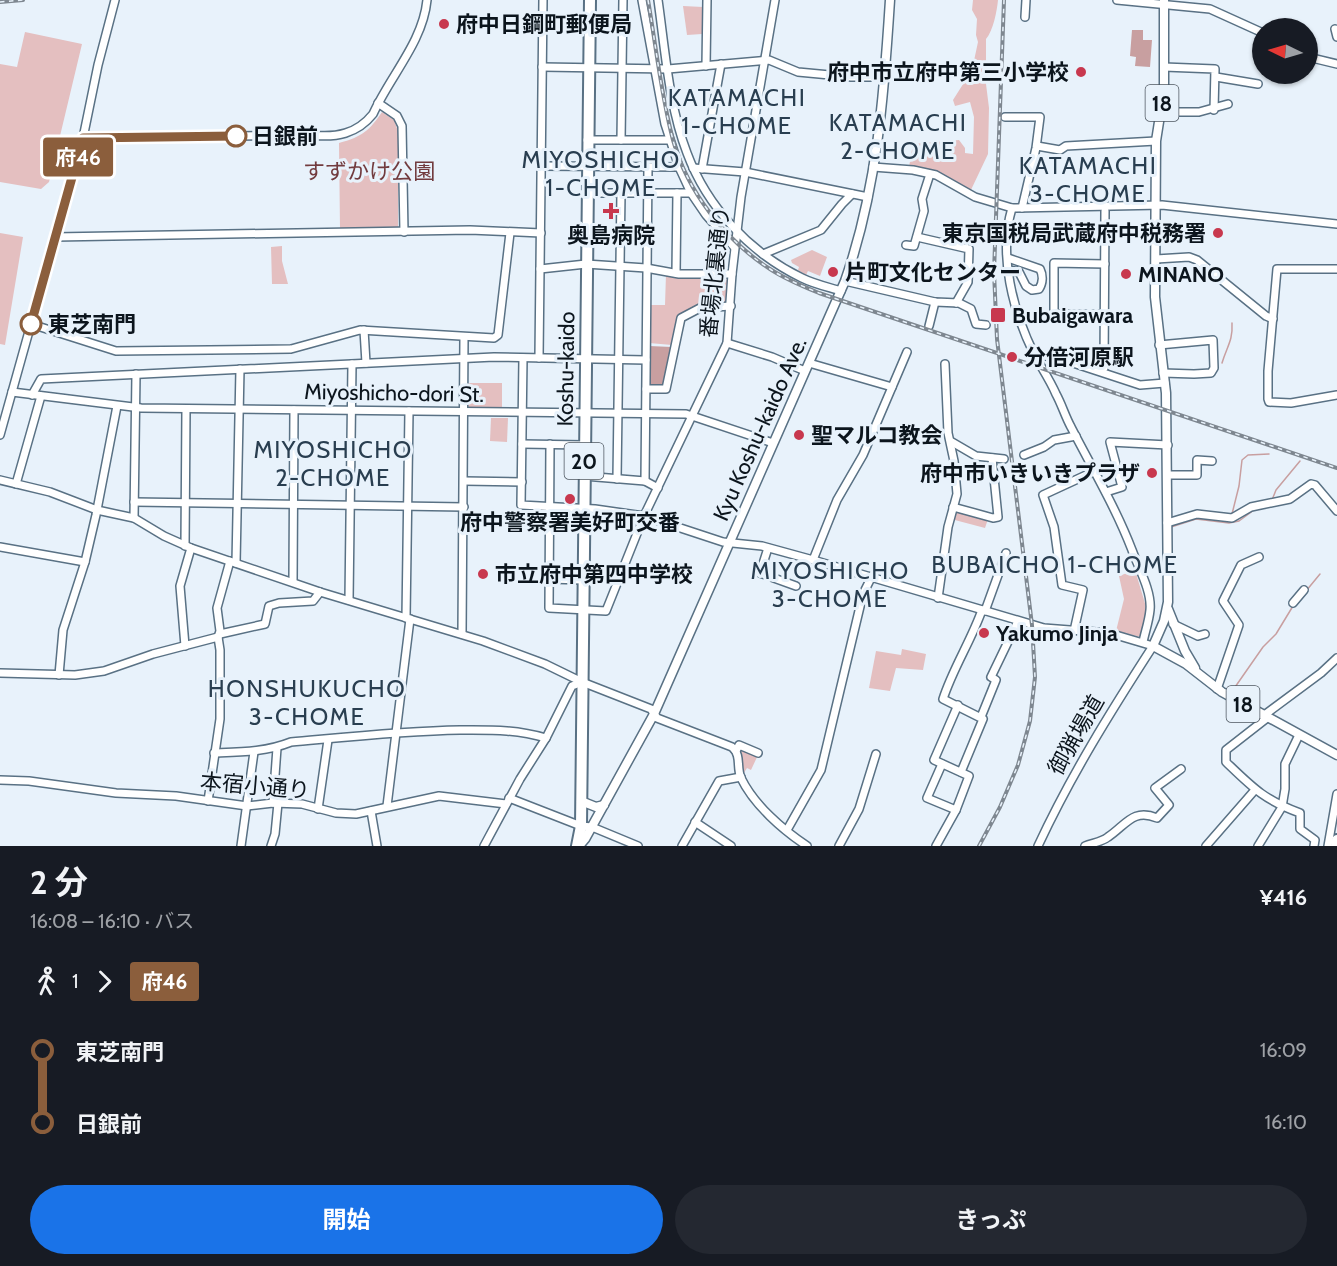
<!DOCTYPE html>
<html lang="ja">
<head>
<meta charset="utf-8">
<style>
	body { margin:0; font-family:Cabin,"Noto Sans JP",sans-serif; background:#242831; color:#f1f3f6; height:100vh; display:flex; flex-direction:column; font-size:22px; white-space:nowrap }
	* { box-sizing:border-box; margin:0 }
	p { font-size:20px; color:#9ea1a6 }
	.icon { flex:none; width:33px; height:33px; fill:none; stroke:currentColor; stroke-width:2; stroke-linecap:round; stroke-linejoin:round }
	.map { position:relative; height:846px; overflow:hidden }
	.details { display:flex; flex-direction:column; background:#171b24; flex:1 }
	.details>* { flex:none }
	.badge { padding:0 12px; border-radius:4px; font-size:21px; line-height:39px }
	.needle { width:39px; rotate:275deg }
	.fabs { position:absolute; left:1252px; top:18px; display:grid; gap:12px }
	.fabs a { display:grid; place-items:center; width:66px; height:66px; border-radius:50%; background:#171b24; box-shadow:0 2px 4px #0004; font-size:30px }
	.map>.badge { position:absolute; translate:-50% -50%; box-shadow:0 0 0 3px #fff }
	.legs { display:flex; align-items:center; gap:9px; height:66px; padding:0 30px; font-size:20px }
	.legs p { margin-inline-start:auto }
	.overview { display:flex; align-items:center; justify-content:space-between; height:102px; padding:0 30px }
	h1 { font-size:33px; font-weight:700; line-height:45px }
	.button { display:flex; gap:12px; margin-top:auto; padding:12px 30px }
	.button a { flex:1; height:69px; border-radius:36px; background:#1a73e8; color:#fff; font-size:24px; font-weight:700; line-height:69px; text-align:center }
	.button a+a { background:#242831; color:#f1f3f6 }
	ul { padding:0 30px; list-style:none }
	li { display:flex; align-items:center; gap:21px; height:72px; font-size:22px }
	li i { display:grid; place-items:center; width:9px; height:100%; margin:0 8px; background:currentColor }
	li i::after { content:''; width:15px; height:15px; margin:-8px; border:4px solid; border-radius:50%; background:#171b24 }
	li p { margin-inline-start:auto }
	li:first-child i { background:linear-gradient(#0000 50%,currentColor 0) }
	li:last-child i { background:linear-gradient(currentColor 50%,#0000 0) }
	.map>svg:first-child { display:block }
	.green { fill:#e4bfc0 }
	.water { fill:#c89fa0 }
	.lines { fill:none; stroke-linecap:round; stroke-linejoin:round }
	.stream { stroke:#c89fa0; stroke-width:1.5 }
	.minor-casing { stroke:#597184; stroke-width:10 }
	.major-casing { stroke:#597184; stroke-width:11 }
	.highway-casing { stroke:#597184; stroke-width:14 }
	.minor { stroke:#fff; stroke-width:7 }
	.major { stroke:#fff; stroke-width:8 }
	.highway { stroke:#fff; stroke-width:10 }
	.rail-casing { stroke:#7e8790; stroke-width:4 }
	.rail { stroke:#e8f2fb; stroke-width:1.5; stroke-dasharray:4.5; stroke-linecap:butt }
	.line-1-casing { stroke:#fff; stroke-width:14 }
	.line-1 { stroke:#8b5e3c; stroke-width:9 }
	.poi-dot { fill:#c8384e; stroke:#e8f2fb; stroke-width:2 }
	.stop-1-dot { fill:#fff; stroke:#8b5e3c; stroke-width:3 }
	.labels { text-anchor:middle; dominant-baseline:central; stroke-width:6; stroke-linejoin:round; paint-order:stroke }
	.shield { fill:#e8f2fb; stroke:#4e5760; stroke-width:1.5 }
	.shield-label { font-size:21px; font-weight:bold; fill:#0c151d }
	.poi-label { font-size:22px; font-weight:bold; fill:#0c151d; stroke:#e8f2fb; text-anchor:start }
	.stop-label { font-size:22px; font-weight:bold; fill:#0c151d; stroke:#e8f2fb; text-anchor:start }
	.park-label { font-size:22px; fill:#723b3e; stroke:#e8f2fb }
	.street-label { font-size:22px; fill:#0c151d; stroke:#e8f2fb }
	.neighbourhood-label { font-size:24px; letter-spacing:1.5px; fill:#293e50; stroke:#e8f2fb }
</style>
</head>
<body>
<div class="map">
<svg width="1337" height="846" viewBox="0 0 1337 846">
	<rect width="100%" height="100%" fill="#e8f2fb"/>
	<g class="green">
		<path d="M973,0H998C997,11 993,31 986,39V84L989,108L988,154L970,192L909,167L913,144L959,140L965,148V153L973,154L974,117L970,102L955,106L953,100L972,70L978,42L976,35L977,19L972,10Z"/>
		<polygon points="683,6 703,7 702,34 687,35"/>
		<polygon points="25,32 82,44 49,182 41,189 0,182 0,64 17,67"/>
		<path d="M382,112L394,120L398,131V230L340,229L339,143C362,137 370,130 382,112Z"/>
		<polygon points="0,233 23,237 5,345 0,344"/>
		<polygon points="282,246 282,261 288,284 272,284 271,247"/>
		<polygon points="812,250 827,257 820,276 808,271 806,275 798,270 799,267 792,263 791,260"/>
		<polygon points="666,274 729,278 727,302 700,304 679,316 672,345 649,343 649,305 665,305"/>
		<polygon points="468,383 502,383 502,408 470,408 467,406"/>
		<polygon points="491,418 508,418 507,442 490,441"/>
		<polygon points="954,509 988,519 985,528 951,519"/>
		<polygon points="1135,570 1147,610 1141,637 1116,631 1124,599 1119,576"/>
		<polygon points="902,649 926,654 923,670 896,668 890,691 869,688 876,651 901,655"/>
		<polygon points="740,747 758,755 751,770 747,768 742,776 738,752"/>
	</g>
	<g class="water">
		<polygon points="1132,30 1143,30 1143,40 1152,40 1150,67 1135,66 1136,57 1130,56"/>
		<polygon points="649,346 672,347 663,387 648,387"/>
	</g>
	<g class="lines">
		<g class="stream">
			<path d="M1222,363C1227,346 1233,341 1232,323"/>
			<polyline points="1272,500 1276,490 1300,461"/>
			<polyline points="1232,514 1239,486 1242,460 1248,455 1269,454"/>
			<polyline points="1171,527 1196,519 1229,523 1239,521 1254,510"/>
			<polyline points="1306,591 1320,574"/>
			<polyline points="1233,690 1263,647 1276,634 1293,606"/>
		</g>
		<defs>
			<g id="minor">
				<polyline points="642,0 665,124 679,167 691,193 706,215 734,247"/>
				<path d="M658,0C665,49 669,107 687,153C707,207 750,253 802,278C814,284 828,287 841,291"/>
				<polyline points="1117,0 1210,9 1263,33"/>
				<polyline points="1025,17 1026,0"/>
				<polyline points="1335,29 1337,37"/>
				<polyline points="1308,57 1337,64"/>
				<polyline points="706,66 707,0"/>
				<polyline points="542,67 668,69 769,60 798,72 851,77 885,77"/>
				<polyline points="1164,67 1215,69 1214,110"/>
				<polyline points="1216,77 1258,84"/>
				<polyline points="378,103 397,116 402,126 404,232"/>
				<polyline points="1160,112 1199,112 1228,104"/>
				<polyline points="1005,117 1040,117 1036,148 1022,208"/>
				<path d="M83,138L311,135C336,138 357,134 373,114C390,76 423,42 427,0"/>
				<polyline points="587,140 669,140"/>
				<polyline points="621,140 623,0"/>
				<polyline points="1037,146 1060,150 1066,146 1156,141"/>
				<polyline points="541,166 679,167"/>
				<polyline points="873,167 913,170 936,175 975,197 1012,208 1162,205 1337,224"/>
				<polyline points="693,168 745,172 868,197"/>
				<polyline points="702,169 721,64"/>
				<polyline points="587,193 691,193"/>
				<path d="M1012,208C998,255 1013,311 1034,354C1041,367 1050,380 1056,394C1062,405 1065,416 1071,427C1092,468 1115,506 1132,550C1138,567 1152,591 1150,610C1149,621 1145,632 1143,642"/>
				<polyline points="55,237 470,230 541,233"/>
				<polyline points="917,237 969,249 968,282 956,303"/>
				<polyline points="906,245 914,246 924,211 922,199 930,174"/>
				<polyline points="763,254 821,230 842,204 852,194"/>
				<path d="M1008,258L1040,269C1043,275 1043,283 1039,289L1032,290L1026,286L1019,272L1009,270"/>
				<polyline points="1156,259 1189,257 1197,260 1266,316 1273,319"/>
				<polyline points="540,269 586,264 646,268 679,274 732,274"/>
				<polyline points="1337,269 1277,269 1268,371 1268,399 1269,402 1291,403 1337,395"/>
				<polyline points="676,273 677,193"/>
				<polyline points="845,281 935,302 959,303 971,309 976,324 986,325"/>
				<polyline points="1104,314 1054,314 1054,263 1105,264"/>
				<polyline points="31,324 116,351 291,349 360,330 494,338 498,335 510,233"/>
				<polyline points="929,326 935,302"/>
				<polyline points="364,330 366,363"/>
				<polyline points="727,343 772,357 805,371"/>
				<polyline points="1159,345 1213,340 1214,368 1211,373 1194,374 1163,373"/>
				<polyline points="1034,353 1073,363 1140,385 1165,383"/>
				<path d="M523,358L521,505L595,509L644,516L723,542L762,546L813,560L1044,628L1109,633L1153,646C1111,711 1071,775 1038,846"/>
				<polyline points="539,358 543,0"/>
				<polyline points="809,363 892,387"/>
				<polyline points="1104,368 1105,211"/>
				<polyline points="646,389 666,389 681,318 700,308 731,306"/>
				<polyline points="12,392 141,408 686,414 773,443"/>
				<polyline points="32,395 41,379 494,357 646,360"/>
				<polyline points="0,435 83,138 98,65 115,0"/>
				<polyline points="952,442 976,456 1004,459"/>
				<polyline points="522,444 584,445"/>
				<polyline points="550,444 549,608 606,611 644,516 727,343 732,274 741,197 775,0"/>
				<polyline points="1024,455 1044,447 1054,440 1076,436"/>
				<polyline points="1167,475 1197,475 1197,460 1212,461"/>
				<polyline points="584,476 645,481 658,488"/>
				<polyline points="617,479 621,193"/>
				<path d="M0,480L50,492L97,510L134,518L164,536L191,548L320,592L483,641L545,664L582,682L651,709L657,718L732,747C742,756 736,767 741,778C754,805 783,830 807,846"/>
				<polyline points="464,481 522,482"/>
				<polyline points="645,481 648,167"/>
				<polyline points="16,484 41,396"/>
				<polyline points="1106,492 1122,487 1110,442 1168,445"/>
				<polyline points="134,502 464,507"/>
				<polyline points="953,507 993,518 998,517 992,458"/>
				<polyline points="134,518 136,374"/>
				<polyline points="1167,523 1197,514 1232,518 1251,507 1290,499 1311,484 1315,485 1337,511"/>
				<polyline points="185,546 186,409"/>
				<polyline points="0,547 85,562"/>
				<polyline points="768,548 760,573 796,586"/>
				<polyline points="813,560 837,500 863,455 907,352"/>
				<polyline points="236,563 240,369"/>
				<polyline points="549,579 583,580"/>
				<polyline points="293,582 294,410"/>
				<polyline points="938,598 948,527 957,494 954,461 948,433 945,364"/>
				<polyline points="349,600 352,364"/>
				<polyline points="1293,603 1304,590"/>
				<polyline points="985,611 1006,553"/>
				<polyline points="406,618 409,411"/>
				<polyline points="1173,624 1198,636 1205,634"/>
				<polyline points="1074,631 1083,590 1062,585 1054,527 1043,495 1095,471"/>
				<polyline points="220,634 265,624 269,606 279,603 313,601 320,592"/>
				<polyline points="462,634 464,337"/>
				<polyline points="185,646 180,586 191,548"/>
				<polyline points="0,673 75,675 104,671 153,654 218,637"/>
				<polyline points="59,675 63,630 85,562 96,515 117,406"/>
				<polyline points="1217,689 1239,625 1223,601 1241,565 1259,557"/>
				<polyline points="1263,716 1321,673 1337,658"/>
				<polyline points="981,717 996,680 991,677 1018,621"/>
				<path d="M1267,718L1226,750V762C1252,787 1264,800 1300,813V829L1315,840L1314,846"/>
				<polyline points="736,751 739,745 758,753"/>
				<path d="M214,753C241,752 266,752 291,742C347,737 403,731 460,730C491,730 515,729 546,738"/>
				<polyline points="942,764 927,798 956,810"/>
				<path d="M961,772L983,719L943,699C953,668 971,641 982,610"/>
				<polyline points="0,780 29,781 116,793 176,796 247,806 273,803 302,804 336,813 356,814 439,796 506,804"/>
				<polyline points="509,798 581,826 592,827 638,846"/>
				<polyline points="208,801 220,719 220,650 218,637 220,631 217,608 230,561"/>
				<polyline points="273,803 277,748"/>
				<polyline points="387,806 410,619"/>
				<polyline points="318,809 328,740"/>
				<polyline points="371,811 377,846"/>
				<polyline points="695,822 731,846"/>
				<polyline points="787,830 821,770 863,594 872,576"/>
				<polyline points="241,846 254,752"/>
				<polyline points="271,846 275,834 278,803"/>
				<polyline points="484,846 520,779 546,738 572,686 582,682"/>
				<polyline points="682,846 719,781 741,777"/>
				<polyline points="839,846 859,809 876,754"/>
				<polyline points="936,846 956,810 969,776 934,760 958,705"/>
				<path d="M1085,846C1092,843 1102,842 1108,837C1126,825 1133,808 1157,818L1169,805L1155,788L1181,769"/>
				<polyline points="1206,846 1254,791"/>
				<polyline points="1258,846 1282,807 1285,789 1285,764 1299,735"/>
				<polyline points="1328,846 1337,794"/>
			</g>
			<g id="major">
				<polyline points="1164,0 1164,90 1156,141 1155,297 1166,393 1168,602 1164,621 1153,646 1186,664 1222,692 1337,755"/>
				<polyline points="1168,609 1185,651 1195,668"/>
				<polyline points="581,801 596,807 604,805"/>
				<path d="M579,846L585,839L654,714L845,281C877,190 884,95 890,0"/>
			</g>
			<g id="highway">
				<polyline points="577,846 581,826 590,0"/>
				<polyline points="1336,846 1337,840"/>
			</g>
		</defs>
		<use href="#minor" class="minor-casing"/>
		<use href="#major" class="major-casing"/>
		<use href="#highway" class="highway-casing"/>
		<use href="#minor" class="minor"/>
		<use href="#major" class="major"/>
		<use href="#highway" class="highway"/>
		<defs>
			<g id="rail">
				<path d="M648,0C656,46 661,95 673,140C687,191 725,240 770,269C785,279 802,286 819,293L1337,468"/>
				<polyline points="0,2 23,0"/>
				<polyline points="979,846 1000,807 1018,765 1030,721 1035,677 1032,625 997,339 994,272 1004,0"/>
			</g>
		</defs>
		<use href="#rail" class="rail-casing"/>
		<use href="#rail" class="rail"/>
	</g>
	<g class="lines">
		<defs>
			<polyline id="line-1" points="31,324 83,138 236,136"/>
		</defs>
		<use href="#line-1" class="line-1-casing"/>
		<use href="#line-1" class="line-1"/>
	</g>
	<g class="poi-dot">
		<circle cx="444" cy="24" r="6"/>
		<circle cx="1081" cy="72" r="6"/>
		<path d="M608 202h6v6h6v6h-6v6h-6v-6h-6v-6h6z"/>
		<circle cx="1218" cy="233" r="6"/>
		<circle cx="833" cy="272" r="6"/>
		<circle cx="1126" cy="274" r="6"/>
		<rect x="990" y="307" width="16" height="16" rx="3"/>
		<circle cx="1012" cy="357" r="6"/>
		<circle cx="799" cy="435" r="6"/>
		<circle cx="1152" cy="473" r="6"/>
		<circle cx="570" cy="499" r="6"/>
		<circle cx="483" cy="574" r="6"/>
		<circle cx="984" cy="633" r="6"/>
	</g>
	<g class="stop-1-dot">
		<circle cx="236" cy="136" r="10"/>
		<circle cx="31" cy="324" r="10"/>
	</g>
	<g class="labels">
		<g class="shield">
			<rect x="1145.5" y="85" width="33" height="36" rx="4.5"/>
			<rect x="564.5" y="443" width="39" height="36" rx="4.5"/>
			<rect x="1226.5" y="686" width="33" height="36" rx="4.5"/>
		</g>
		<g class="shield-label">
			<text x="1162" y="103">18</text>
			<text x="584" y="461">20</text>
			<text x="1243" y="704">18</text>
		</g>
		<g class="poi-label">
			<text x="456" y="24">府中日鋼町郵便局</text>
			<text x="1069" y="72" text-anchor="end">府中市立府中第三小学校</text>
			<text x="1206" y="233" text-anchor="end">東京国税局武蔵府中税務署</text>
			<text x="611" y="235" text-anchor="middle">奥島病院</text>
			<text x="845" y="272">片町文化センター</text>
			<text x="1138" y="274">MINANO</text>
			<text x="1012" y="315">Bubaigawara</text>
			<text x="1024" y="357">分倍河原駅</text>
			<text x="811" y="435">聖マルコ教会</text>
			<text x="1140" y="473" text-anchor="end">府中市いきいきプラザ</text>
			<text x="570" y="522" text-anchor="middle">府中警察署美好町交番</text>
			<text x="495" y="574">市立府中第四中学校</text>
			<text x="996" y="633">Yakumo Jinja</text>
		</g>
		<g class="stop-label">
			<text x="252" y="136">日銀前</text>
			<text x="48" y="324">東芝南門</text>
		</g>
		<g class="park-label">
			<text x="369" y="171">すずかけ公園</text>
		</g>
		<g class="street-label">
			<text transform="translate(715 272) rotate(-84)">番場北裏通り</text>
			<text transform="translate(566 369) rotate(-89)">Koshu-kaido</text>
			<text transform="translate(394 393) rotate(1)">Miyoshicho-dori St.</text>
			<text transform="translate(760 429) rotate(-66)">Kyu Koshu-kaido Ave.</text>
			<text transform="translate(1076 735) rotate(-60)">御猟場道</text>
			<text transform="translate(255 786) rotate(5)">本宿小通り</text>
		</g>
		<g class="neighbourhood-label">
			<text x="737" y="97">KATAMACHI<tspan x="737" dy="28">1-CHOME</tspan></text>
			<text x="898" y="122">KATAMACHI<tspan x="898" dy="28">2-CHOME</tspan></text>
			<text x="601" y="159">MIYOSHICHO<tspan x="601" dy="28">1-CHOME</tspan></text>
			<text x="1088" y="165">KATAMACHI<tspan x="1088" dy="28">3-CHOME</tspan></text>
			<text x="333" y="449">MIYOSHICHO<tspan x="333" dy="28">2-CHOME</tspan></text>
			<text x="1055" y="564">BUBAICHO 1-CHOME</text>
			<text x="830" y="570">MIYOSHICHO<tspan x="830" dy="28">3-CHOME</tspan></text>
			<text x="307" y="688">HONSHUKUCHO<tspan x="307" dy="28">3-CHOME</tspan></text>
		</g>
	</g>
</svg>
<div class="fabs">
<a><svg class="needle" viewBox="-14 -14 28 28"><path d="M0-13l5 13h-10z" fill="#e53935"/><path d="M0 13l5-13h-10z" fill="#9ea1a6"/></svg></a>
</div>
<b class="badge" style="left:78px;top:157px;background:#8b5e3c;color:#fff">府46</b>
</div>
<section class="details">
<div class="overview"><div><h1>2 分</h1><p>16:08 – 16:10 · バス</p></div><b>¥416</b></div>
<div class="legs"><svg class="icon" aria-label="walk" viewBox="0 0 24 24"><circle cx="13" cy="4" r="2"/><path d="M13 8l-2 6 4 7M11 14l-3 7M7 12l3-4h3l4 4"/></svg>1<svg class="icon" aria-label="forward" viewBox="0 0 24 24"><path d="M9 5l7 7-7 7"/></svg><b class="badge" style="background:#8b5e3c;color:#fff">府46</b></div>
<ul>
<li><i style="color:#8b5e3c"></i><b>東芝南門</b><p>16:09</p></li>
<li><i style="color:#8b5e3c"></i><b>日銀前</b><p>16:10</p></li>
</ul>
<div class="button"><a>開始</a><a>きっぷ</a></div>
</section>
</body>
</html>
